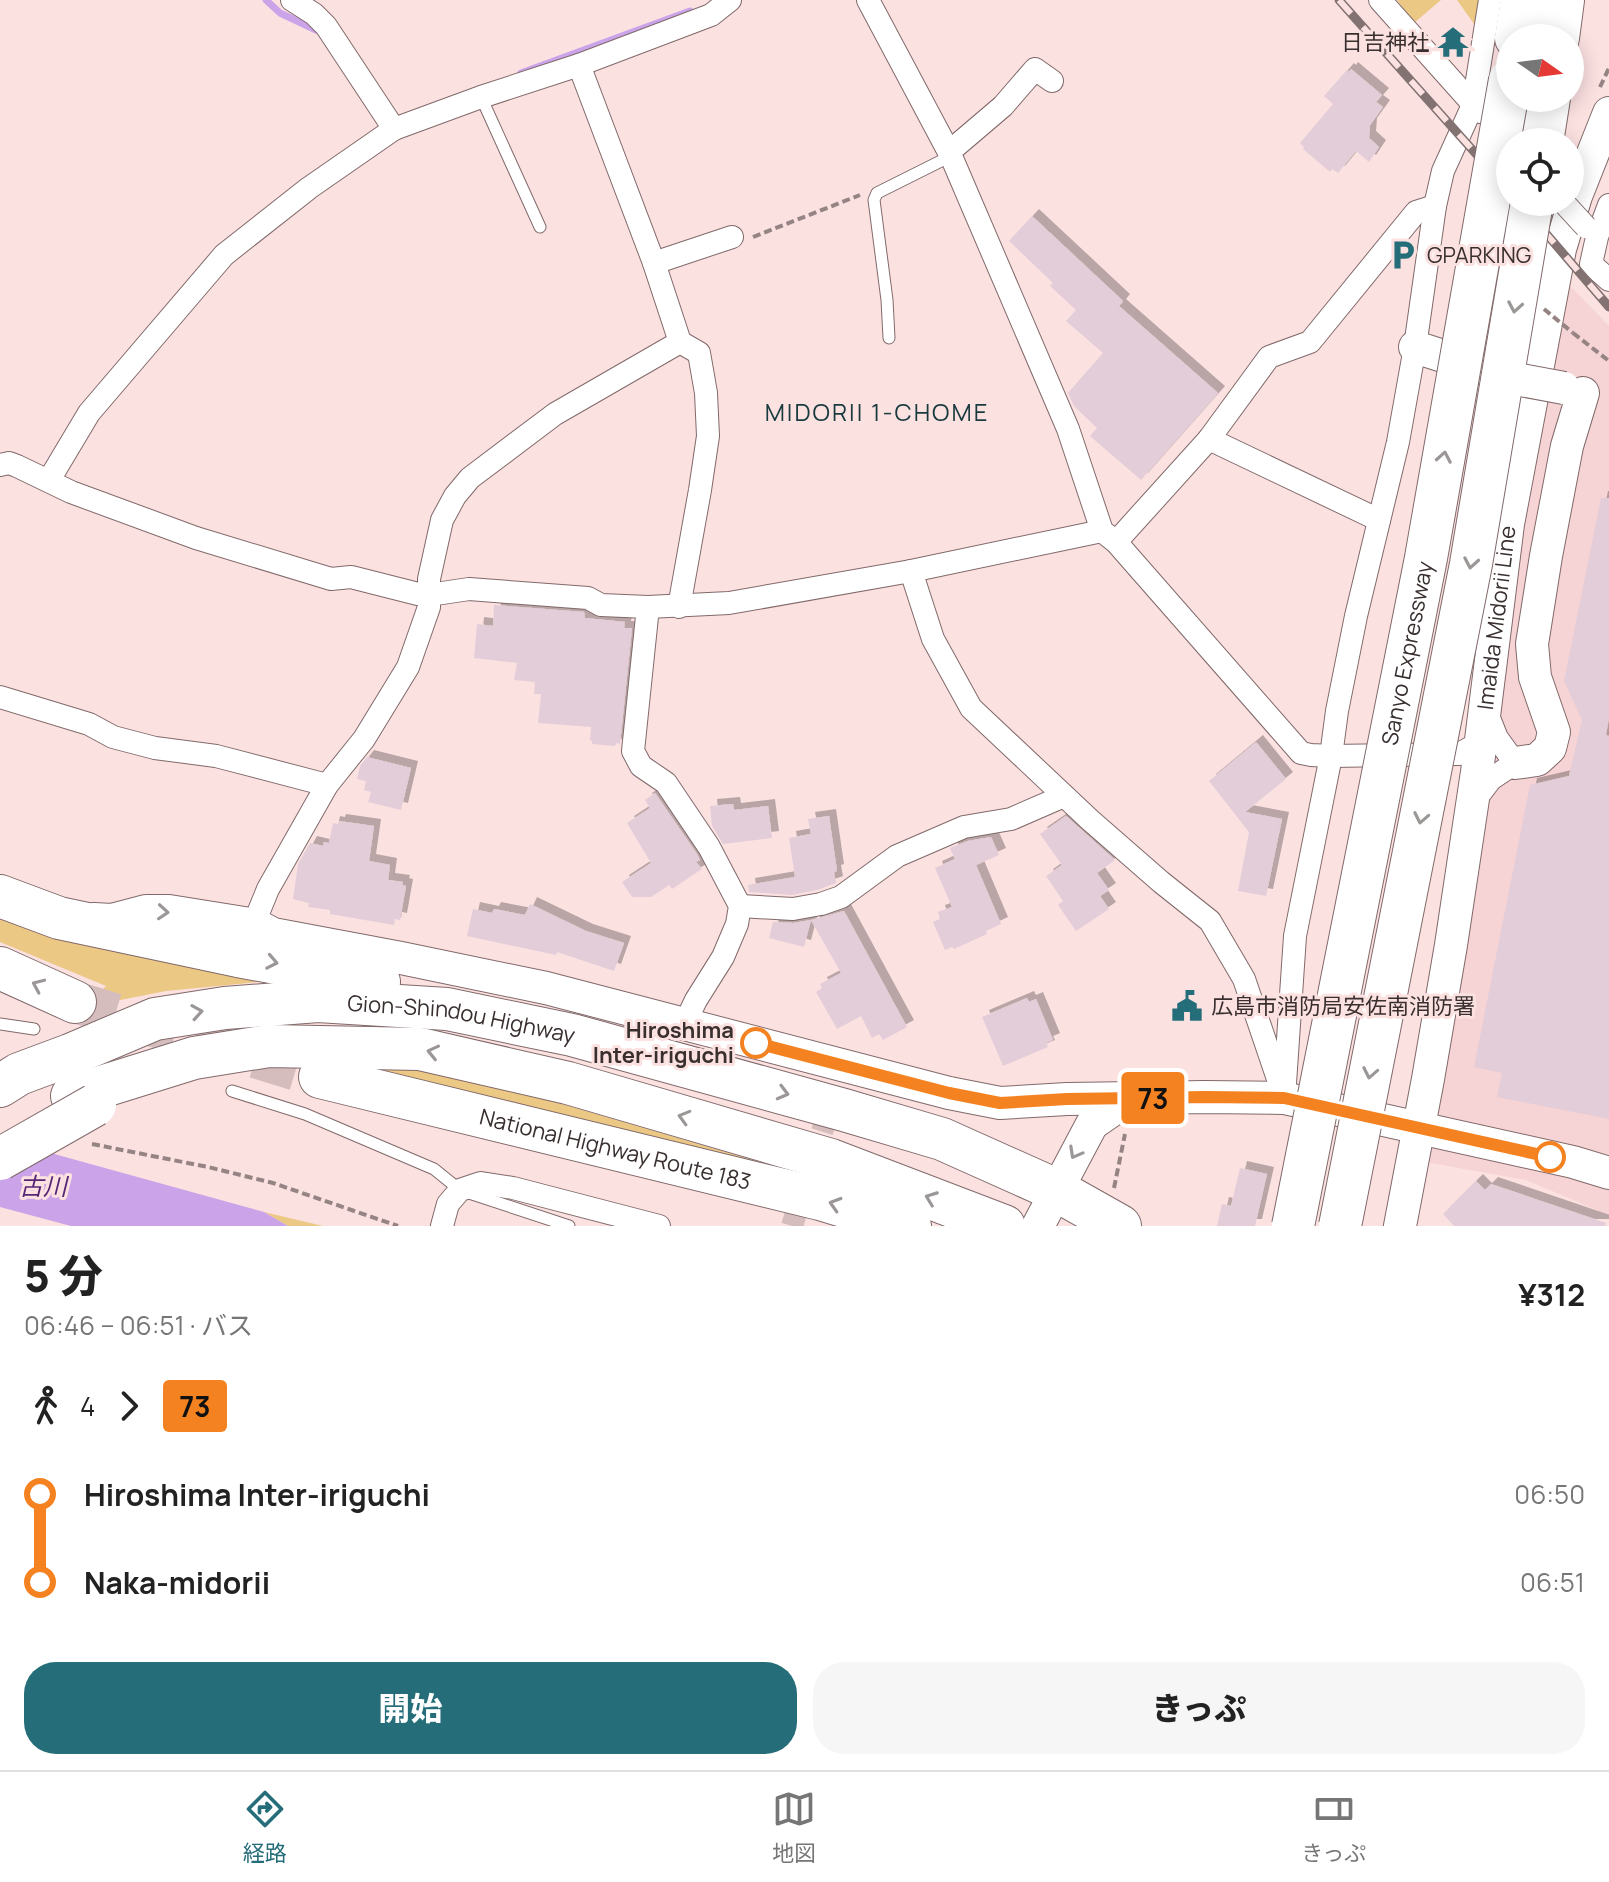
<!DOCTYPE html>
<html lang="ja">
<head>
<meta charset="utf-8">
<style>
	body { margin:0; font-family:Manrope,"Noto Sans JP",sans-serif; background:#f6f6f6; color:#222; height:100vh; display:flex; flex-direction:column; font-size:30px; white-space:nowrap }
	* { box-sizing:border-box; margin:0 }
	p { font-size:26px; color:#767676 }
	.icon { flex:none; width:44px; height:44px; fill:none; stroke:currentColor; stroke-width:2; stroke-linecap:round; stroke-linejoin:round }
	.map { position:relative; height:1226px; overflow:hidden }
	.panel { display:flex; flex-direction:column; background:#fff; flex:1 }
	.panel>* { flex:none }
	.badge { padding:0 16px; border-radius:6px; font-size:28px; line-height:52px }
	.needle { width:52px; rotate:104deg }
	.tools { position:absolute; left:1496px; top:24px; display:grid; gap:16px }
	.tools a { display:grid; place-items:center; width:88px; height:88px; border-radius:50%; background:#fff; box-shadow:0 4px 20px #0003; font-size:40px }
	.map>.badge { position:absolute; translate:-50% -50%; box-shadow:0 0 0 4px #fff }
	.legs { display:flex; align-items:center; gap:12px; height:88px; padding:0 24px; font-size:26px }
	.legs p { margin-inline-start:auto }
	.summary { display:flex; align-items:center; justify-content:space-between; height:136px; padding:0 24px }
	h1 { font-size:44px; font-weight:800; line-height:60px }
	.action { display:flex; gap:16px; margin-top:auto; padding:16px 24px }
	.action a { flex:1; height:92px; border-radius:32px; background:#256d79; color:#fff; font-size:32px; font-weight:800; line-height:92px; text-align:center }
	.action a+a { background:#f6f6f6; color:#222 }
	ul { padding:0 24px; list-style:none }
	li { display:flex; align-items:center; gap:28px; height:88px; font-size:30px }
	li i { display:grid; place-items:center; width:12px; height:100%; margin:0 10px; background:currentColor }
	li i::after { content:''; width:20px; height:20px; margin:-10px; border:6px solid; border-radius:50%; background:#fff }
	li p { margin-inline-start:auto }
	li:first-child i { background:linear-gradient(#0000 50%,currentColor 0) }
	li:last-child i { background:linear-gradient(currentColor 50%,#0000 0) }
	.tab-bar { display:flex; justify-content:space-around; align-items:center; height:112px; border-top:2px solid #e0e0e0; background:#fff; font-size:22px; color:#767676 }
	.tab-bar a { display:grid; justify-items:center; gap:4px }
	.tab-bar .on { color:#256d79 }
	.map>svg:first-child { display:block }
	.built { fill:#f6d3d4 }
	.green { fill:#ecc885 }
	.water { fill:#caa3e8 }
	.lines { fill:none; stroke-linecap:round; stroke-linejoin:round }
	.stream { stroke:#caa3e8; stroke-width:7 }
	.building { fill:#e3cdd9; filter:url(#shadow) }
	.street-tunnel { stroke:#d5bdbd; stroke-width:22; stroke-dasharray:22 11; stroke-linecap:butt }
	.highway-tunnel { stroke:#d5bdbd; stroke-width:42; stroke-dasharray:42 21; stroke-linecap:butt }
	.lane-casing { stroke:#81696a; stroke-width:13 }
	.street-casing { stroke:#81696a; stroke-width:24 }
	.secondary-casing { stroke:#81696a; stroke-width:34 }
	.highway-casing { stroke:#81696a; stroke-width:44 }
	.path { stroke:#968484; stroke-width:4; stroke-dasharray:8 4; stroke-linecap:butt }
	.lane { stroke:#fff; stroke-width:11 }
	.street { stroke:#fff; stroke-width:22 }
	.secondary { stroke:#fff; stroke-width:32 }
	.highway { stroke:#fff; stroke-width:42 }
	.rail-casing { stroke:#827272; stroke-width:9 }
	.rail { stroke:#fce1e1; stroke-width:6; stroke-dasharray:18; stroke-linecap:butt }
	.street-bridge-casing { stroke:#81696a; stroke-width:24; stroke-linecap:butt }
	.secondary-bridge-casing { stroke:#81696a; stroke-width:34; stroke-linecap:butt }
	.highway-bridge-casing { stroke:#81696a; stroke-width:44; stroke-linecap:butt }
	.path-bridge { stroke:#968484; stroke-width:4; stroke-dasharray:8 4; stroke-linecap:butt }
	.street-bridge { stroke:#fff; stroke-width:22 }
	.secondary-bridge { stroke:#fff; stroke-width:32 }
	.highway-bridge { stroke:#fff; stroke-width:42 }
	.oneway { stroke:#9c9797 }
	.line-1-casing { stroke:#fff; stroke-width:18 }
	.line-1 { stroke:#f58220; stroke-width:12 }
	.stop-1-dot { fill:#fff; stroke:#f58220; stroke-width:4 }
	.labels { text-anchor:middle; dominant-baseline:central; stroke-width:6; stroke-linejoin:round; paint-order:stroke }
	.poi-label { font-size:22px; fill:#392f2f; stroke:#fce1e1; text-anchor:start }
	.street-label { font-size:22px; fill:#392f2f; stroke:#fce1e1 }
	.stop-label { font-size:22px; font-weight:bold; fill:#392f2f; stroke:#fce1e1; text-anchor:end }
	.neighbourhood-label { font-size:24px; letter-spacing:2px; fill:#183a3f; stroke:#fce1e1 }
	.water-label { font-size:24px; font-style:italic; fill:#562575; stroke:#fce1e1 }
</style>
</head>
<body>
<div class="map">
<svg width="1609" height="1226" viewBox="0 0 1609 1226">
	<defs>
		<filter id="shadow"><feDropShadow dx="7" dy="-7" stdDeviation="0" flood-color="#0004"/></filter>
	</defs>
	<rect width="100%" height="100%" fill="#fce1e1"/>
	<polygon class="built" points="1547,262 1609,326 1609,1215 1526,1180 1403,1158"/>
	<g class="green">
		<polygon points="1397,0 1441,0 1414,23"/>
		<polygon points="1457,0 1485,0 1479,31"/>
		<polygon points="0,916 302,981 258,982 166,991 85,1007 106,986 0,942"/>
		<path d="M336,1063C396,1065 450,1075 508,1088L865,1193Z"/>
		<polygon points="264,1212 323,1226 288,1226"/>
	</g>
	<polygon class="water" points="0,1139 264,1212 288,1226 71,1226 0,1207"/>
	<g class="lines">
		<g class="stream">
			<polyline points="266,0 280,13 316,30"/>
			<polyline points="521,73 690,11"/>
		</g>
	</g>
	<g class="building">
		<polygon points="1351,69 1382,95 1376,102 1383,107 1370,125 1369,138 1379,147 1369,162 1356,151 1338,173 1332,169 1330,172 1303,149 1304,147 1300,143 1333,104 1324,96 1347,70 1349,72"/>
		<polygon points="1032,216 1123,301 1119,306 1218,393 1141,480 1090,436 1097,428 1074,406 1068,393 1103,353 1066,321 1076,310 1050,286 1053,283 1009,241"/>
		<polygon points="1601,498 1609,498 1609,718 1606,735 1609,736 1609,1119 1497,1097 1502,1073 1474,1067 1530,785 1569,776 1582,720 1564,681"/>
		<polygon points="494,605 584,612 585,618 625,622 624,628 632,628 620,744 616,743 615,746 592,744 592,741 590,740 591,727 538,723 541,694 534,694 535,682 514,680 517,663 474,658 477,624 493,626"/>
		<polygon points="1256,742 1286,779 1245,812 1282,819 1266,896 1238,891 1249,832 1209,781"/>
		<polygon points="367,757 411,768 401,810 368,802 371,792 364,790 366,781 357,779 360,766"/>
		<polygon points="655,793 697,854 700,860 696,862 702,869 672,889 669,885 651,897 632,897 622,882 651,863 627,823 650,808 645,800"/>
		<polygon points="733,804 734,810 768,806 772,838 723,844 712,826 710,806"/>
		<polygon points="829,816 837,871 834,872 836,883 817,890 792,895 749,892 748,885 795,877 789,838 811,834 808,819"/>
		<polygon points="1066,816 1115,860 1097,873 1109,890 1100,896 1109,909 1076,931 1058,905 1063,901 1046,876 1062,865 1040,834"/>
		<polygon points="339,821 374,826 369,861 390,865 388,880 403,882 402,885 406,886 400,920 395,919 394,925 330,914 330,910 308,907 309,903 293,899 298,864 310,843 323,846 324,842 329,843 333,823 338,824"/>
		<polygon points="991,837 999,855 976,865 1001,924 986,931 987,934 954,949 952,947 945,950 933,922 940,919 938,912 952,907 935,868 955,859 950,848 968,841"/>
		<polygon points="530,904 586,931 624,943 614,971 557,952 556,955 467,936 473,909 492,913 494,909 525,915"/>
		<polygon points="844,911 907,1027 883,1040 879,1034 872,1038 861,1016 837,1029 816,992 822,988 820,984 841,973 811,920"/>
		<polygon points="811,920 804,947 769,938 773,922 793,923"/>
		<polygon points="1027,998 1029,1002 1036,999 1053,1040 1046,1043 1048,1047 1003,1066 982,1017"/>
		<polygon points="1240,1168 1267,1174 1255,1226 1217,1226 1222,1204 1231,1206"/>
		<polygon points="1476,1181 1485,1190 1491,1184 1606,1223 1605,1226 1454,1226 1443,1214"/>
	</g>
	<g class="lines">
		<polyline class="street-tunnel" points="792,1226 832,1100"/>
		<polyline class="highway-tunnel" points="75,1002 320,1077"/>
		<defs>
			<g id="lane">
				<polyline points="481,97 540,227"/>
				<polyline points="889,338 887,300 874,200 877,193 951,156"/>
				<polyline points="0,1024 34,1029"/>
				<polyline points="232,1091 305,1114 434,1169 460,1190 569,1226"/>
			</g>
			<g id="street">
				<polyline points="292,0 314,14 326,26 394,129"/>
				<polyline points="868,0 951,156 1068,429 1102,531 1116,542 1301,753 1311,755 1331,756 1459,754 1481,742"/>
				<polyline points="1380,0 1480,112"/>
				<polyline points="579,65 654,263 680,342"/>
				<polyline points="949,152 1003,106 1035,69 1052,81"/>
				<polyline points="1609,205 1597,237 1591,264 1609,280"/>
				<polyline points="654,263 732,237"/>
				<polyline points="1209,439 1379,520"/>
				<polyline points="0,465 9,463 17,466 71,492 196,538 331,579 351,577 418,594 429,595 469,589 588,598 601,605 648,607 729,603 911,571 1102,531"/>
				<polyline points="49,480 89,413 224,255 309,188 394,129 481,97 579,65 711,15 730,0"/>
				<polyline points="1116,542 1209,439 1269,357 1310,342 1416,212 1435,206"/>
				<polyline points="911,571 933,639 971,708 1090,820 1161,882 1210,921 1244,979 1280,1085"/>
				<polyline points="648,607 633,751 641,766 666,783 709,847 740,906 737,924 723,957 696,1000 684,1025"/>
				<polyline points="0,697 89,724 113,737 155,748 216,756 327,785"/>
				<polyline points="1475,800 1491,779 1515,763 1497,738 1487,713"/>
				<polyline points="740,906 793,909 821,904 841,897 897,856 964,827 1011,819 1064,796"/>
				<polyline points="256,925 259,911 268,889 327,785 364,739 408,667 429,607 429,579 442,520 455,496 470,478 555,414 680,342 699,353 706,393 708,436 700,490 679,607"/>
				<polyline points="1284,1098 1295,936 1331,756 1337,711 1356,616 1398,442 1415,347 1435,206 1443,171 1473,105 1490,0"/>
				<polyline points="442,1226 448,1204 460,1190 481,1183 513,1188 659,1226"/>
			</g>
			<g id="secondary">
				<polyline points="1415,347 1480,368"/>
				<polyline points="1515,763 1537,760 1550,748 1554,732 1535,677 1532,644 1546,556 1567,446 1583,393"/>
				<polyline points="94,919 112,920 146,911 169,911 256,925 273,934 401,958 546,988 949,1093 1000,1103 1067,1099 1205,1097 1284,1098 1573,1162 1609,1173"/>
				<polyline points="1038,1226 1092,1124 1128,1099"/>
				<path id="s1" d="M1400,1226L1428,1079L1451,945L1477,772L1508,524L1560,249L1576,196L1609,113"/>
			</g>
			<g id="highway">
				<polyline points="1516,38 1522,0"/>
				<polyline points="1558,38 1563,0"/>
				<polyline points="1542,142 1549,98"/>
				<polyline points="0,896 59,918 238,956 379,982"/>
				<polyline points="0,968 75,1002"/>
				<path id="s2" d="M320,1077L820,1199L910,1226"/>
				<path id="s3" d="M0,1086L19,1074L70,1055L155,1019L225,1008L318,1001L447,1009L572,1035L844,1110L942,1139L1056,1190L1120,1226"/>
				<polyline points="72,1096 194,1058 269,1046 420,1049 568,1083 831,1160 1004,1226"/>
			</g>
		</defs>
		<use href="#lane" class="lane-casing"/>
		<use href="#street" class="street-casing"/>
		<use href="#secondary" class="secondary-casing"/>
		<use href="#highway" class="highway-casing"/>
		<g class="path">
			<polyline points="1600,87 1609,68"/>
			<polyline points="753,237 860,195"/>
			<polyline points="1573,333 1609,361"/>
			<polyline points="92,1144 208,1167 273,1183 398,1226"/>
			<polyline points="1114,1188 1125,1134"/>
		</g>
		<use href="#lane" class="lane"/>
		<use href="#street" class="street"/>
		<use href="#secondary" class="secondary"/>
		<use href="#highway" class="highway"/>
		<defs>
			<g id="rail">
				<polyline points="1339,0 1510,192"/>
				<polyline points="1519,202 1609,307"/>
			</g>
		</defs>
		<use href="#rail" class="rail-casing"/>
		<use href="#rail" class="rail"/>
		<defs>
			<polyline id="street-bridge" points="1563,202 1586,227"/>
			<polyline id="secondary-bridge" points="1510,378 1564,388"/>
			<g id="highway-bridge">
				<polyline points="0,1159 95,1105"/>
				<path id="s4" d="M1293,1226L1426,558L1510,80"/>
				<polyline points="1340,1226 1471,564 1532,202"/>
			</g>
		</defs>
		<use href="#street-bridge" class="street-bridge-casing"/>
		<use href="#secondary-bridge" class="secondary-bridge-casing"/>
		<use href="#highway-bridge" class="highway-bridge-casing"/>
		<polyline class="path-bridge" points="1544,309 1573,333"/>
		<use href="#street-bridge" class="street-bridge"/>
		<use href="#secondary-bridge" class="secondary-bridge"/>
		<use href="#highway-bridge" class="highway-bridge"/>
	</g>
	<defs><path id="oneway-chevron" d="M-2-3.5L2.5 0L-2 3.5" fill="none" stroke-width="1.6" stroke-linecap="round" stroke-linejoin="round" transform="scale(2)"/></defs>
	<g class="oneway">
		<use href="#oneway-chevron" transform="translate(1515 307) rotate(100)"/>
		<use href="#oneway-chevron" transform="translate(1444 457) rotate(-80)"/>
		<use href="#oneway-chevron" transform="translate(1471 563) rotate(100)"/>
		<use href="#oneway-chevron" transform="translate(1421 818) rotate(101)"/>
		<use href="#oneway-chevron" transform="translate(163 912) rotate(4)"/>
		<use href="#oneway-chevron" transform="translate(272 962) rotate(11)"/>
		<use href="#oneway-chevron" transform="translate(38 985) rotate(-156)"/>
		<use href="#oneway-chevron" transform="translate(197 1012) rotate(-9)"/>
		<use href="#oneway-chevron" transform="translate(433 1052) rotate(-167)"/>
		<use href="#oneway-chevron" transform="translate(1370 1073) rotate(101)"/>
		<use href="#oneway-chevron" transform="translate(783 1093) rotate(15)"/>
		<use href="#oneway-chevron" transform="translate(684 1117) rotate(-164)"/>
		<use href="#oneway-chevron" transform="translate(1075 1153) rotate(119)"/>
		<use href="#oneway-chevron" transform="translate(931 1198) rotate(-159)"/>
		<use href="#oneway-chevron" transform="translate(835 1204) rotate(-163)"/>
	</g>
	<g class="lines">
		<defs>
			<polyline id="line-1" points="756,1043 949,1093 1000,1103 1067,1099 1205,1097 1284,1098 1550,1157"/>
		</defs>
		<use href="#line-1" class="line-1-casing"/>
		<use href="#line-1" class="line-1"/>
	</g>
	<defs>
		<symbol id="temple-bare" viewBox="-9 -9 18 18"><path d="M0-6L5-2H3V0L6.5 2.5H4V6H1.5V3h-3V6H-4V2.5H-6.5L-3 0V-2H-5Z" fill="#256d79" stroke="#fce1e1" stroke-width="2.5" paint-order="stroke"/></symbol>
		<symbol id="parking-bare" viewBox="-9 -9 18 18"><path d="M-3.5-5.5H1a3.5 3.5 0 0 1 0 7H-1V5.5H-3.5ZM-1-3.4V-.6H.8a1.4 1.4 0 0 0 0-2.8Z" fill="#256d79" stroke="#fce1e1" stroke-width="2.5" paint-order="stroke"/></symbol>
		<symbol id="civic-bare" viewBox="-9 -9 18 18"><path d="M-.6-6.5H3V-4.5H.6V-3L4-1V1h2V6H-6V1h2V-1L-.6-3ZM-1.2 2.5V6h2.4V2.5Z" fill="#256d79" stroke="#fce1e1" stroke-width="2.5" paint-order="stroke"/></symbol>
	</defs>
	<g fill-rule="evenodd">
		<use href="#temple-bare" x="1431" y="20" width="44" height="44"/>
		<use href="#parking-bare" x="1381" y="233" width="44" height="44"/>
		<use href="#civic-bare" x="1165" y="984" width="44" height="44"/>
	</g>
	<g class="stop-1-dot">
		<circle cx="756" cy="1043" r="14"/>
		<circle cx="1550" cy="1157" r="14"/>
	</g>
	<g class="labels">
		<g class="poi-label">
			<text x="1429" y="42" text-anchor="end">日吉神社</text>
			<text x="1427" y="255">GPARKING</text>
			<text x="1211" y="1006">広島市消防局安佐南消防署</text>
		</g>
		<g class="street-label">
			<text stroke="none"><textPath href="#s1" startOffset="616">Imaida Midorii Line</textPath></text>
			<text stroke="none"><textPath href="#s4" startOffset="584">Sanyo Expressway</textPath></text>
			<text stroke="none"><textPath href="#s3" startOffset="478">Gion-Shindou Highway</textPath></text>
			<text stroke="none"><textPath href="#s2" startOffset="304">National Highway Route 183</textPath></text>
		</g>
		<g class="stop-label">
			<text x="734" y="1030">Hiroshima<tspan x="734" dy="25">Inter-iriguchi</tspan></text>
		</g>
		<g class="neighbourhood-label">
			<text x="877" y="411">MIDORII 1-CHOME</text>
		</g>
		<g class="water-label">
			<text x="43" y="1185">古川</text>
		</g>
	</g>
</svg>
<div class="tools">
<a><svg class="needle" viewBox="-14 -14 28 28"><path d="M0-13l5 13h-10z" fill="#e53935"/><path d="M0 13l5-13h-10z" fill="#767676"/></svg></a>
<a><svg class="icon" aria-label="locate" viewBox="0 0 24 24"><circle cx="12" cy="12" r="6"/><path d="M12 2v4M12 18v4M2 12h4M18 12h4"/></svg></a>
</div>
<b class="badge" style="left:1153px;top:1098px;background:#f58220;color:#111">73</b>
</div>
<section class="panel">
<div class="summary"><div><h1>5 分</h1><p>06:46 – 06:51 · バス</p></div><b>¥312</b></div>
<div class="legs"><svg class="icon" aria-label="walk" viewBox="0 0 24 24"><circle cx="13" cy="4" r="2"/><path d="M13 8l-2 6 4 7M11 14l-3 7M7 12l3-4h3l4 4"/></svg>4<svg class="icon" aria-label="forward" viewBox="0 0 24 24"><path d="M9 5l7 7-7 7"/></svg><b class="badge" style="background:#f58220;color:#111">73</b></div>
<ul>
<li><i style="color:#f58220"></i><b>Hiroshima Inter-iriguchi</b><p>06:50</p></li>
<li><i style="color:#f58220"></i><b>Naka-midorii</b><p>06:51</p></li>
</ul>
<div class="action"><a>開始</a><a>きっぷ</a></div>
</section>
<nav class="tab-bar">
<a class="on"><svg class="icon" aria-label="directions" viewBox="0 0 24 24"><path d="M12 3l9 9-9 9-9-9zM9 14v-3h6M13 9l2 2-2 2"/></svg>経路</a>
<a><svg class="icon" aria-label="map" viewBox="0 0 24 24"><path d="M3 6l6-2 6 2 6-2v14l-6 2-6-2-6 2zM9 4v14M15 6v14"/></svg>地図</a>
<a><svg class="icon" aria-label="tickets" viewBox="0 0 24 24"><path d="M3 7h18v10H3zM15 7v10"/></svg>きっぷ</a>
</nav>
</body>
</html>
